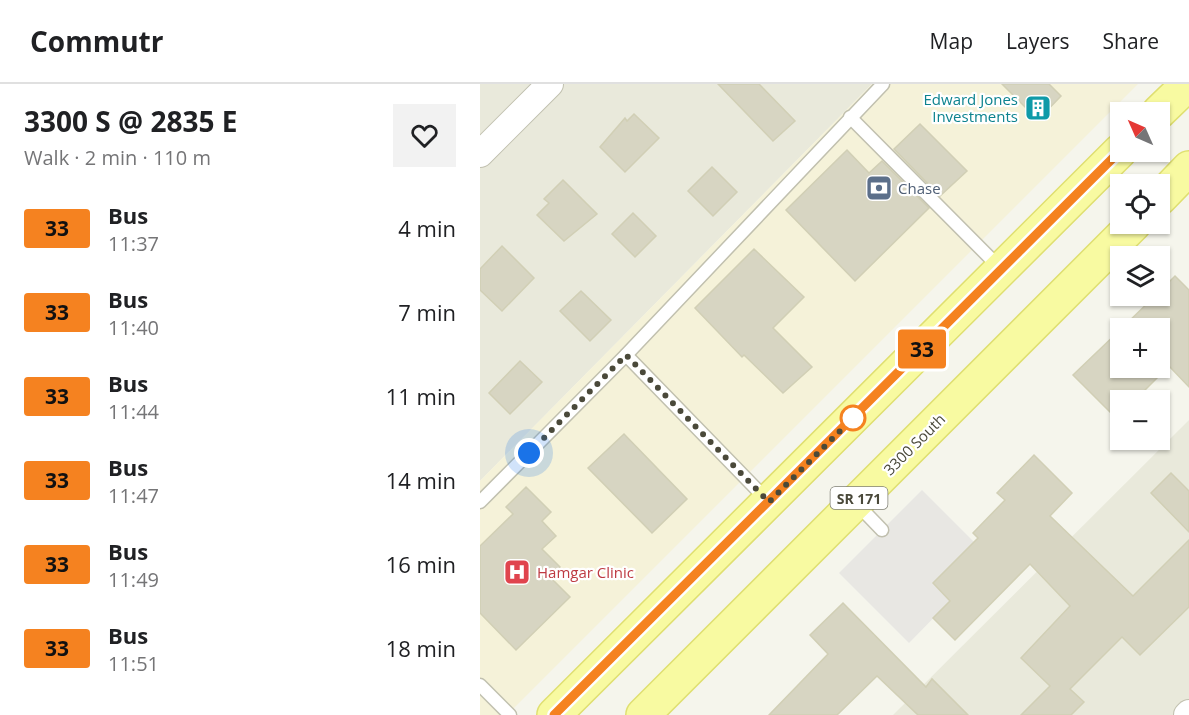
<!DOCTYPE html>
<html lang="en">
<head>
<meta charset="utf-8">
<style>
	body { margin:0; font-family:"Open Sans",sans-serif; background:#f2f2f2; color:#202124; height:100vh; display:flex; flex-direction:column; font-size:22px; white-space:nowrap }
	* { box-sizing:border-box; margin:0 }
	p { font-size:20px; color:#757577 }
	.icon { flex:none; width:33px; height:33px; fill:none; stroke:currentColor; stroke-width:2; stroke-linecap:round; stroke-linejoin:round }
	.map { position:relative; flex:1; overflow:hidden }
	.side { display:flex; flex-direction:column; background:#fff; width:480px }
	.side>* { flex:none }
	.badge { padding:0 12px; border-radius:4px; font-size:21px; line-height:39px }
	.needle { width:39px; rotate:315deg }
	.buttons { position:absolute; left:630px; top:18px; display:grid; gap:12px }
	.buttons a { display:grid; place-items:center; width:60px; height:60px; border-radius:0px; background:#fff; box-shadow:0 2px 4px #0004; font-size:30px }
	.you { position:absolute; width:30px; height:30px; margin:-15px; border:4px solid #fff; border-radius:50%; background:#1a73e8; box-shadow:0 0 0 9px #1a73e833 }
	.map>.badge { position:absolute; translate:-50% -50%; box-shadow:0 0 0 3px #fff }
	.round { display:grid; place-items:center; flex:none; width:63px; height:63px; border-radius:0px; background:#f2f2f2 }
	.summary { display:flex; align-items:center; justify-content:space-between; height:102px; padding:0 24px }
	h1 { font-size:28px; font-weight:700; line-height:45px }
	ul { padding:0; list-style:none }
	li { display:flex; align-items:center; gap:18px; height:84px; padding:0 24px }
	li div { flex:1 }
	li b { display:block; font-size:22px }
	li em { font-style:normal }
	li .badge { min-width:66px; font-weight:700; text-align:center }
	header { display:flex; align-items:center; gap:36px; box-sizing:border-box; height:84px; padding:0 30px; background:#fff; border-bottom:2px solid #e0e0e0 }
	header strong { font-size:28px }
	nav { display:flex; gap:33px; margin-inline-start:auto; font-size:21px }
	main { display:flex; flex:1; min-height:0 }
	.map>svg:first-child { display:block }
	.residential { fill:#e9e9db }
	.commercial { fill:#f5f2d9 }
	.parking { fill:#e8e7e3 }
	.building { fill:#d7d5c2; stroke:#d1cfb5; stroke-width:1.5 }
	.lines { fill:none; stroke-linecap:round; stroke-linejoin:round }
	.lane-casing { stroke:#c1c0af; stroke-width:15 }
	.street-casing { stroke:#c1c0af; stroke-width:28 }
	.primary-casing { stroke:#dfdf70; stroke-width:36 }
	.lane { stroke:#fff; stroke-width:12 }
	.street { stroke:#fff; stroke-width:26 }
	.primary { stroke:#f8faa1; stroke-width:33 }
	.line-casing { stroke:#fff; stroke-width:14 }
	.line { stroke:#f58220; stroke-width:9 }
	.walk { stroke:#4a493a; stroke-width:6; stroke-dasharray:0 10.8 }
	.stop-dot { fill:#fff; stroke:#f58220; stroke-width:3 }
	.labels { text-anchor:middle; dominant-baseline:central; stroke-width:4.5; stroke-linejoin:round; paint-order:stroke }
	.shield { fill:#fff; stroke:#808075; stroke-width:1.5 }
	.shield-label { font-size:14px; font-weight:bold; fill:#4a493a }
	.culture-label { font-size:15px; fill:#0d838f; stroke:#fff; text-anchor:end }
	.service-label { font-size:15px; fill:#4e5e75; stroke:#fff; text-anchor:start }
	.street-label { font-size:15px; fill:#4a493a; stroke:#fff }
	.health-label { font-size:15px; fill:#be3a42; stroke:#fff; text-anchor:start }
</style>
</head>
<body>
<header>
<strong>Commutr</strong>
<nav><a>Map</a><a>Layers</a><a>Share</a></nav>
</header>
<main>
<section class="side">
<div class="summary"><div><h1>3300 S @ 2835 E</h1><p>Walk · 2 min · 110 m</p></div><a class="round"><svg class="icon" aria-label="heart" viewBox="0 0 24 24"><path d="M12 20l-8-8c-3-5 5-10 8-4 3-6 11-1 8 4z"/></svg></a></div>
<ul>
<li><span class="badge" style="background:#f58220;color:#111">33</span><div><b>Bus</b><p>11:37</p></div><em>4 min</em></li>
<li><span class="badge" style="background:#f58220;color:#111">33</span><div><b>Bus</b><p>11:40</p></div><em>7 min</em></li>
<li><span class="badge" style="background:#f58220;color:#111">33</span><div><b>Bus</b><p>11:44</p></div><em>11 min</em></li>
<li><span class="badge" style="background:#f58220;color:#111">33</span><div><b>Bus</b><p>11:47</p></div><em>14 min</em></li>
<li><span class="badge" style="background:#f58220;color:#111">33</span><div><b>Bus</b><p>11:49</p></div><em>16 min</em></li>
<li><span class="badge" style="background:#f58220;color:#111">33</span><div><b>Bus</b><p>11:51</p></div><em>18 min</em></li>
</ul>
</section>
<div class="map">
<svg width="709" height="631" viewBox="0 0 709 631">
	<rect width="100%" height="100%" fill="#f5f5ec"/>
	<g class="residential">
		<polygon points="0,0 392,0 0,397"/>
		<polygon points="709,336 709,631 413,631"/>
	</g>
	<polygon class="commercial" points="392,0 658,0 27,631 0,631 0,397"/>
	<polygon class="parking" points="442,406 494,458 470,517 429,559 359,489"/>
	<g class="building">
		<polygon points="238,0 279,0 315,37 293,57"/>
		<polygon points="522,0 569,0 581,12 558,36"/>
		<polygon points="154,30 179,54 145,88 120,63 145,34 147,37"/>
		<polygon points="440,40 487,87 460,112 414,65"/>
		<polygon points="367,66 389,89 402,77 449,124 375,197 306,126"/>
		<polygon points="232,83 257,108 233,132 208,107"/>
		<polygon points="83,96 117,130 84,157 57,131 69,119 64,115"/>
		<polygon points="153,129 176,152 155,173 132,150"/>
		<polygon points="22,162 54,194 22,227 0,206 0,185"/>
		<polygon points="274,165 324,213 293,244 332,283 303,309 264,271 262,273 215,224"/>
		<polygon points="695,192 709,206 709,303 689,282 655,316 640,316 640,338 593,291 640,246 640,284 680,284 680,244 642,244 675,212 680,212 680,207"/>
		<polygon points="101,207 131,236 110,257 80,227"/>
		<polygon points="40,277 62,298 30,330 9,309"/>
		<polygon points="144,350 207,415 172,449 108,384"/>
		<polygon points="554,371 592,409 570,432 653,512 709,456 709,523 660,571 642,553 590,605 604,618 591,631 541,631 570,602 541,574 590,522 550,480 475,556 453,534 470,517 453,499 498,454 493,449 525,416 517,409"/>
		<polygon points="691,389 709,407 709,448 671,409"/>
		<polygon points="46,403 71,428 62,437 76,452 62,465 80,483 70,493 90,513 36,566 0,529 0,462 33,430 26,423"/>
		<polygon points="363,519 446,603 452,595 488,631 438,631 397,592 357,631 289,631 348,570 330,551"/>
	</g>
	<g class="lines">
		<defs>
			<g id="lane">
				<polyline points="370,33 521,185"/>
				<polyline points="146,271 288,417"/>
				<polyline points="0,418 146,271 403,0"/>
				<polyline points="376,419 402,446"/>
				<polyline points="0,601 30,631"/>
			</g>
			<g id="street">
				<polyline points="0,70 70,0"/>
				<polyline points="707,631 709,629"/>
			</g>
			<g id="primary">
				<polyline points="679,28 708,0"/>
				<polyline points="680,114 709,84"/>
				<polyline points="74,631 640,67"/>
				<polyline points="163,631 654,140"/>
			</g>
		</defs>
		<use href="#lane" class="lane-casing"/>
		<use href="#street" class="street-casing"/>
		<use href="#primary" class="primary-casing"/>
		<use href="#lane" class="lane"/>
		<use href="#street" class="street"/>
		<use href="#primary" class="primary"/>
	</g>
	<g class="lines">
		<defs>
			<polyline id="line" points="74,631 640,67"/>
		</defs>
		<use href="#line" class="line-casing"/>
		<use href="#line" class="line"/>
		<polyline class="walk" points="49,369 146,271 289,418 373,334"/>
	</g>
	<defs>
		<symbol id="building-square" viewBox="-11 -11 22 22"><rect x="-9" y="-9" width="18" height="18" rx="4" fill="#0f9aa8" stroke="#fff"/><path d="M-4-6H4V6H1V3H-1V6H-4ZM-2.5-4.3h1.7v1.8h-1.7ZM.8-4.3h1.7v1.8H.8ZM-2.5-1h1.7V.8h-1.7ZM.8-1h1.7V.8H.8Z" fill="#fff"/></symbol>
		<symbol id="bank-square" viewBox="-11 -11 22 22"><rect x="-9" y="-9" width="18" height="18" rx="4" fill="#5c6f8a" stroke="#fff"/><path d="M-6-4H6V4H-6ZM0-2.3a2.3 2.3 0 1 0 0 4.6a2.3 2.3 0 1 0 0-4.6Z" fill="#fff"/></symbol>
		<symbol id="hospital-square" viewBox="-11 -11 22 22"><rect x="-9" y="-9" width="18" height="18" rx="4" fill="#e0444e" stroke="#fff"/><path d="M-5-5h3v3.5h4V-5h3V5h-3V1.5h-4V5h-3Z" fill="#fff"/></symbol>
	</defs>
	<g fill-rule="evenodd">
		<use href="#building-square" x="543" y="9" width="30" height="30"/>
		<use href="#bank-square" x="384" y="89" width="30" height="30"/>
		<use href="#hospital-square" x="22" y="473" width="30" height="30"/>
	</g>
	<circle class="stop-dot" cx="373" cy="334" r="12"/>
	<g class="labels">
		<rect class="shield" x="350.5" y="403" width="57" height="22" rx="4.5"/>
		<g class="shield-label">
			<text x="379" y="414">SR 171</text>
		</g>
		<g class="culture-label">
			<text x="538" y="15">Edward Jones<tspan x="538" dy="17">Investments</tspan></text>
		</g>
		<g class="service-label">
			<text x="418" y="104">Chase</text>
		</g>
		<g class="street-label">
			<text transform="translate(434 360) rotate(-45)">3300 South</text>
		</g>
		<g class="health-label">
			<text x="57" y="488">Hamgar Clinic</text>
		</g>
	</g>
</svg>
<div class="buttons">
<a><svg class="needle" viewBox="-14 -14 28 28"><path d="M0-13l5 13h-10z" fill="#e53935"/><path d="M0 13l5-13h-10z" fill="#757577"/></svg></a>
<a><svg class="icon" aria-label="locate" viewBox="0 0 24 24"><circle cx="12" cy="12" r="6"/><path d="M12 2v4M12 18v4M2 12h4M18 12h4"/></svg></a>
<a><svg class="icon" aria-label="layers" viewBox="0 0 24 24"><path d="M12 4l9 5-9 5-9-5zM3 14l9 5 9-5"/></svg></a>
<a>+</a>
<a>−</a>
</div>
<div class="you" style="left:49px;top:369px"></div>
<b class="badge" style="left:442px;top:265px;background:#f58220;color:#111">33</b>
</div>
</main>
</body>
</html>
